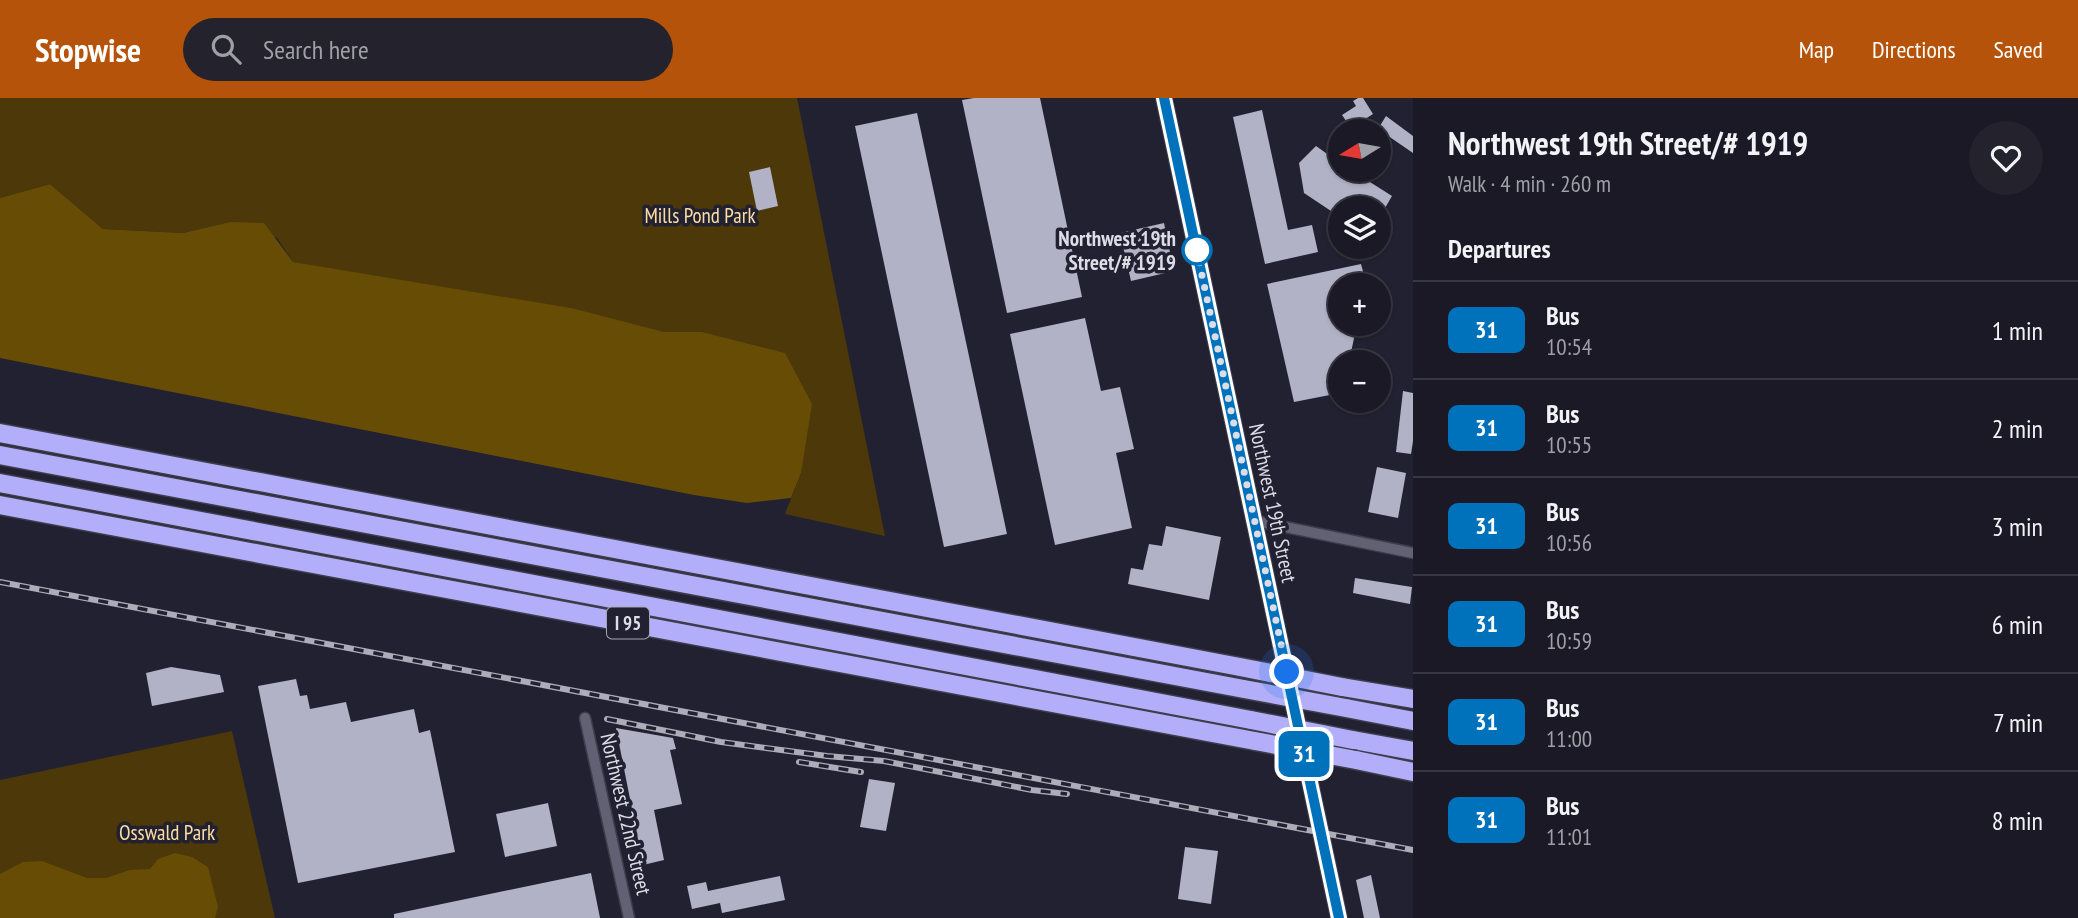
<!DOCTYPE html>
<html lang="en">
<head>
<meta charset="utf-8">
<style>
	body { margin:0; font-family:"PT Sans Narrow",sans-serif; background:#23222d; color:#f1f3f6; height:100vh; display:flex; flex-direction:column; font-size:26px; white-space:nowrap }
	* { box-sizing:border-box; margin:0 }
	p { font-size:23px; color:#9fa0a7 }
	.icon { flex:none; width:38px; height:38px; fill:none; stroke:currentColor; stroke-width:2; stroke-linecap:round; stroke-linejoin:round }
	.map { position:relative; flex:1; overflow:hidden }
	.sheet { display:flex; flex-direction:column; background:#1a1925; width:665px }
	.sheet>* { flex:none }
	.badge { padding:0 14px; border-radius:10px; font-size:24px; line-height:46px }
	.needle { width:46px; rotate:259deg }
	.buttons { position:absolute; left:1328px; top:21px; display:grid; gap:14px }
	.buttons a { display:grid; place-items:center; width:63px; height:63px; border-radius:50%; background:#1a1925; box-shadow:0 2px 5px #0004,0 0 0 2px #383842; font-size:35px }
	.you { position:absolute; width:35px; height:35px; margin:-18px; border:5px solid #fff; border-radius:50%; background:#1a73e8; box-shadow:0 0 0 10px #1a73e833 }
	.map>.badge { position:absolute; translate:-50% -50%; box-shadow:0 0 0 4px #fff }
	h2 { padding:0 35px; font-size:26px; line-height:63px }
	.round { display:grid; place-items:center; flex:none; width:74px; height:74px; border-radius:37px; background:#23222d }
	.overview { display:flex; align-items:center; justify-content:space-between; height:119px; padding:0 35px }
	h1 { font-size:33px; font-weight:700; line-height:52px }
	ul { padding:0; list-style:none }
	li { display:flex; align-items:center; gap:21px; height:98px; padding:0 35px; border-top:2px solid #383842 }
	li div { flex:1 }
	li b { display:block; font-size:26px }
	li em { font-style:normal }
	li .badge { min-width:77px; font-weight:700; text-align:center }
	header { display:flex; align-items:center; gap:42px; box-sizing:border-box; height:98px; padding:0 35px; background:#b45309; color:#fff }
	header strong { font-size:33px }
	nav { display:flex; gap:38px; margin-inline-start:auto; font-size:24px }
	.search { width:490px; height:63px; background:#23222d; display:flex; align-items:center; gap:18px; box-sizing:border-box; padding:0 24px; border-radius:38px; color:#9fa0a7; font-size:26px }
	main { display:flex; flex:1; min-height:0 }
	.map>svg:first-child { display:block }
	.green { fill:#4c3809 }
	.water { fill:#674c05 }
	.building { fill:#b2b2c7 }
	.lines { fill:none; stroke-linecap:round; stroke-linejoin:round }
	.street-casing { stroke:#3e3d4b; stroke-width:13 }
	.secondary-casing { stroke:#3e3d4b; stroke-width:18 }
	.highway-casing { stroke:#3e3d4b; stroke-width:21 }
	.street { stroke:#616173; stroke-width:10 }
	.secondary { stroke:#616173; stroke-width:14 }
	.highway { stroke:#b2aef9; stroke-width:18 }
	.rail-casing { stroke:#adadb9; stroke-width:6 }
	.rail { stroke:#222131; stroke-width:3.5; stroke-dasharray:10; stroke-linecap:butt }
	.highway-bridge-casing { stroke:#3e3d4b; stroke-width:21; stroke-linecap:butt }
	.highway-bridge { stroke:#b2aef9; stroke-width:18 }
	.line-casing { stroke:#fff; stroke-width:16 }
	.line { stroke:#0072bc; stroke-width:10 }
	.walk { stroke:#dddde8; stroke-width:7; stroke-dasharray:0 12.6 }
	.stop-dot { fill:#fff; stroke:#0072bc; stroke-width:3.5 }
	.labels { text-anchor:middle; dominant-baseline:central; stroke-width:7; stroke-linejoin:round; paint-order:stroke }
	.shield { fill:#222131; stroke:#a5a5b1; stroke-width:2 }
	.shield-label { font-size:19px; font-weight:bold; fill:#dddde8 }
	.park-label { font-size:21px; fill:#fbdda1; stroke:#222131 }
	.stop-label { font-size:21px; font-weight:bold; fill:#dddde8; stroke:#222131; text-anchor:end }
	.street-label { font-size:21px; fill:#dddde8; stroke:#222131 }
</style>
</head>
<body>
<header>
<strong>Stopwise</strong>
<div class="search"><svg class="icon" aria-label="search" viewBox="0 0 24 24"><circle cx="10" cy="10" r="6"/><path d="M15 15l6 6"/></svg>Search here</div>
<nav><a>Map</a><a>Directions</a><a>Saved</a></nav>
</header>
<main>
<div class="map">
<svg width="1413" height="820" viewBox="0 0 1413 820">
	<rect width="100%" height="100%" fill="#222131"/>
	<g class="green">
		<polygon points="0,0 797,0 885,438 785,416 801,375 702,234 664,234 293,164 277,140 230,124 183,135 103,131 50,86 0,100"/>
		<polygon points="232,633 275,820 0,820 0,682"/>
	</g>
	<g class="water">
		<polygon points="50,86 103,131 183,135 230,124 264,125 293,164 571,210 664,234 702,234 785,255 812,306 801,375 791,400 747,405 694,397 0,260 0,100"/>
		<polygon points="175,755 192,759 208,769 218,809 215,820 0,820 0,776 23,764 42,763 87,780 106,780 130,772 150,771 158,761"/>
	</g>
	<g class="building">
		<polygon points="974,0 1040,0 1082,199 1007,215 962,2"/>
		<polygon points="1358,0 1363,0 1373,16 1351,30 1342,17 1356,8 1353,3"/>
		<polygon points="1262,12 1288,132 1312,127 1318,154 1265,166 1233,19"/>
		<polygon points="917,15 1007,436 944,449 855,28"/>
		<polygon points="1386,18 1413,38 1413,55 1378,31"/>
		<polygon points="1316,48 1340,65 1340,72 1351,72 1392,98 1385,110 1340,110 1340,119 1304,95 1299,65"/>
		<polygon points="770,69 778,108 757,113 749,74"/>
		<polygon points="1164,125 1174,173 1131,183 1120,135"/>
		<polygon points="1361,166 1365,181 1364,187 1340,187 1340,226 1357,226 1349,264 1340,264 1340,295 1294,304 1267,186"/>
		<polygon points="1085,220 1101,293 1120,289 1134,351 1116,355 1132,430 1055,447 1010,236"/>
		<polygon points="1403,293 1413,295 1413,343 1411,356 1396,354"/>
		<polygon points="1377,369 1406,375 1398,420 1368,414"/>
		<polygon points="1166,428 1221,439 1209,502 1128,486 1131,470 1143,472 1149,446 1162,448"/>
		<polygon points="1355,480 1412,489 1410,506 1353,495"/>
		<polygon points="171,569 220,577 224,594 152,608 146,575"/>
		<polygon points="296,581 300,598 307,597 310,611 346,604 351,624 414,611 419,635 430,632 455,754 298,785 258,588"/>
		<polygon points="616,630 673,640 676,651 670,652 682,706 654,712 664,762 643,767"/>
		<polygon points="869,681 895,685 886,733 860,729"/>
		<polygon points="548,705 557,748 505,759 496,716"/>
		<polygon points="1185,749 1218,753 1211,806 1178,801"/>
		<polygon points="591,775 600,820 394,820 394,816"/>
		<polygon points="1371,777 1380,820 1364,820 1356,782"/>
		<polygon points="780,778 785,802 722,815 720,805 692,811 687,788 706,784 708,793"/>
	</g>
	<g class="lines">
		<defs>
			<g id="street">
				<polyline points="1256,423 1413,455"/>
				<polyline points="585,620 629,820"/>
			</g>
			<polyline id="secondary" points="1164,0 1339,820"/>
			<g id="highway">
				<polyline points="0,335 1240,569"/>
				<polyline points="0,357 1244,591"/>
				<polyline points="0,385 1251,622"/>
				<polyline points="0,407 1255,643"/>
				<polyline points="1342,589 1413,601"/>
				<polyline points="1346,610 1413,623"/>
				<polyline points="1353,642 1413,653"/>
				<polyline points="1356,662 1413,674"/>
			</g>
		</defs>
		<use href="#street" class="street-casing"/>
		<use href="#secondary" class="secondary-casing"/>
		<use href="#highway" class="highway-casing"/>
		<use href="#street" class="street"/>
		<use href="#secondary" class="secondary"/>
		<use href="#highway" class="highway"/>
		<defs>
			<g id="rail">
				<polyline points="0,484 1413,752"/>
				<polyline points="607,621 721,644 827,658 884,663 1032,692 1067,696"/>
				<polyline points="799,664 861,674"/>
			</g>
		</defs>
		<use href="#rail" class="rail-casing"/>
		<use href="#rail" class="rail"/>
		<defs>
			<g id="highway-bridge">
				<polyline points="1240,569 1342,589"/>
				<polyline points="1244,591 1346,610"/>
				<polyline points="1251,622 1353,642"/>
				<polyline points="1255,643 1356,662"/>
			</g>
		</defs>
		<use href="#highway-bridge" class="highway-bridge-casing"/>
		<use href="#highway-bridge" class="highway-bridge"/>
	</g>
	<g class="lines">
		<defs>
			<polyline id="line" points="1164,0 1339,820"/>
		</defs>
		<use href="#line" class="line-casing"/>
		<use href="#line" class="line"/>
		<polyline class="walk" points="1197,152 1194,140 1287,574"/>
	</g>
	<circle class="stop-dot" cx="1197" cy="152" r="14"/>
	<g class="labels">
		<rect class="shield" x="607" y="509.5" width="42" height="31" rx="5"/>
		<g class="shield-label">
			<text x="628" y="525">I 95</text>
		</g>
		<g class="park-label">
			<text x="700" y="117">Mills Pond Park</text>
			<text x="167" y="734">Osswald Park</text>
		</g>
		<g class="stop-label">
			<text x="1176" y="140">Northwest 19th<tspan x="1176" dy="24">Street/# 1919</tspan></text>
		</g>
		<g class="street-label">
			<text transform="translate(1273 405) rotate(78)">Northwest 19th Street</text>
			<text transform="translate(626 716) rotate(77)">Northwest 22nd Street</text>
		</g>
	</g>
</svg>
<div class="buttons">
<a><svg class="needle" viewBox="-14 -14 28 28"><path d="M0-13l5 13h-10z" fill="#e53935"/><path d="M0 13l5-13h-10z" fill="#9fa0a7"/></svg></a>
<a><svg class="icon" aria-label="layers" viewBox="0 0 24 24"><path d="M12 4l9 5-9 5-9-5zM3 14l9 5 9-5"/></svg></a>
<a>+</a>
<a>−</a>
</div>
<div class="you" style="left:1287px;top:574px"></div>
<b class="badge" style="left:1304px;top:656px;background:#0072bc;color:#fff">31</b>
</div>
<section class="sheet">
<div class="overview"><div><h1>Northwest 19th Street/# 1919</h1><p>Walk · 4 min · 260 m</p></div><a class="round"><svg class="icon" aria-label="heart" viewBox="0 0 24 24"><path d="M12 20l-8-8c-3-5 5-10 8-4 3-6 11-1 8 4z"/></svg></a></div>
<h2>Departures</h2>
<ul>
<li><span class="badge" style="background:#0072bc;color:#fff">31</span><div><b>Bus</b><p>10:54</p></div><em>1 min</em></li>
<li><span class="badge" style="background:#0072bc;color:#fff">31</span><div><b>Bus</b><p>10:55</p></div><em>2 min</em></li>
<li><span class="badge" style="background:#0072bc;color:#fff">31</span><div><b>Bus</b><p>10:56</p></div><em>3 min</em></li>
<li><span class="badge" style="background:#0072bc;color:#fff">31</span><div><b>Bus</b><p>10:59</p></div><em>6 min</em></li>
<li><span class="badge" style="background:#0072bc;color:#fff">31</span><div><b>Bus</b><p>11:00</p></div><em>7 min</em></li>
<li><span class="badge" style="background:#0072bc;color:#fff">31</span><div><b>Bus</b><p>11:01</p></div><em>8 min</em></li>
</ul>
</section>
</main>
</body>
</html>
